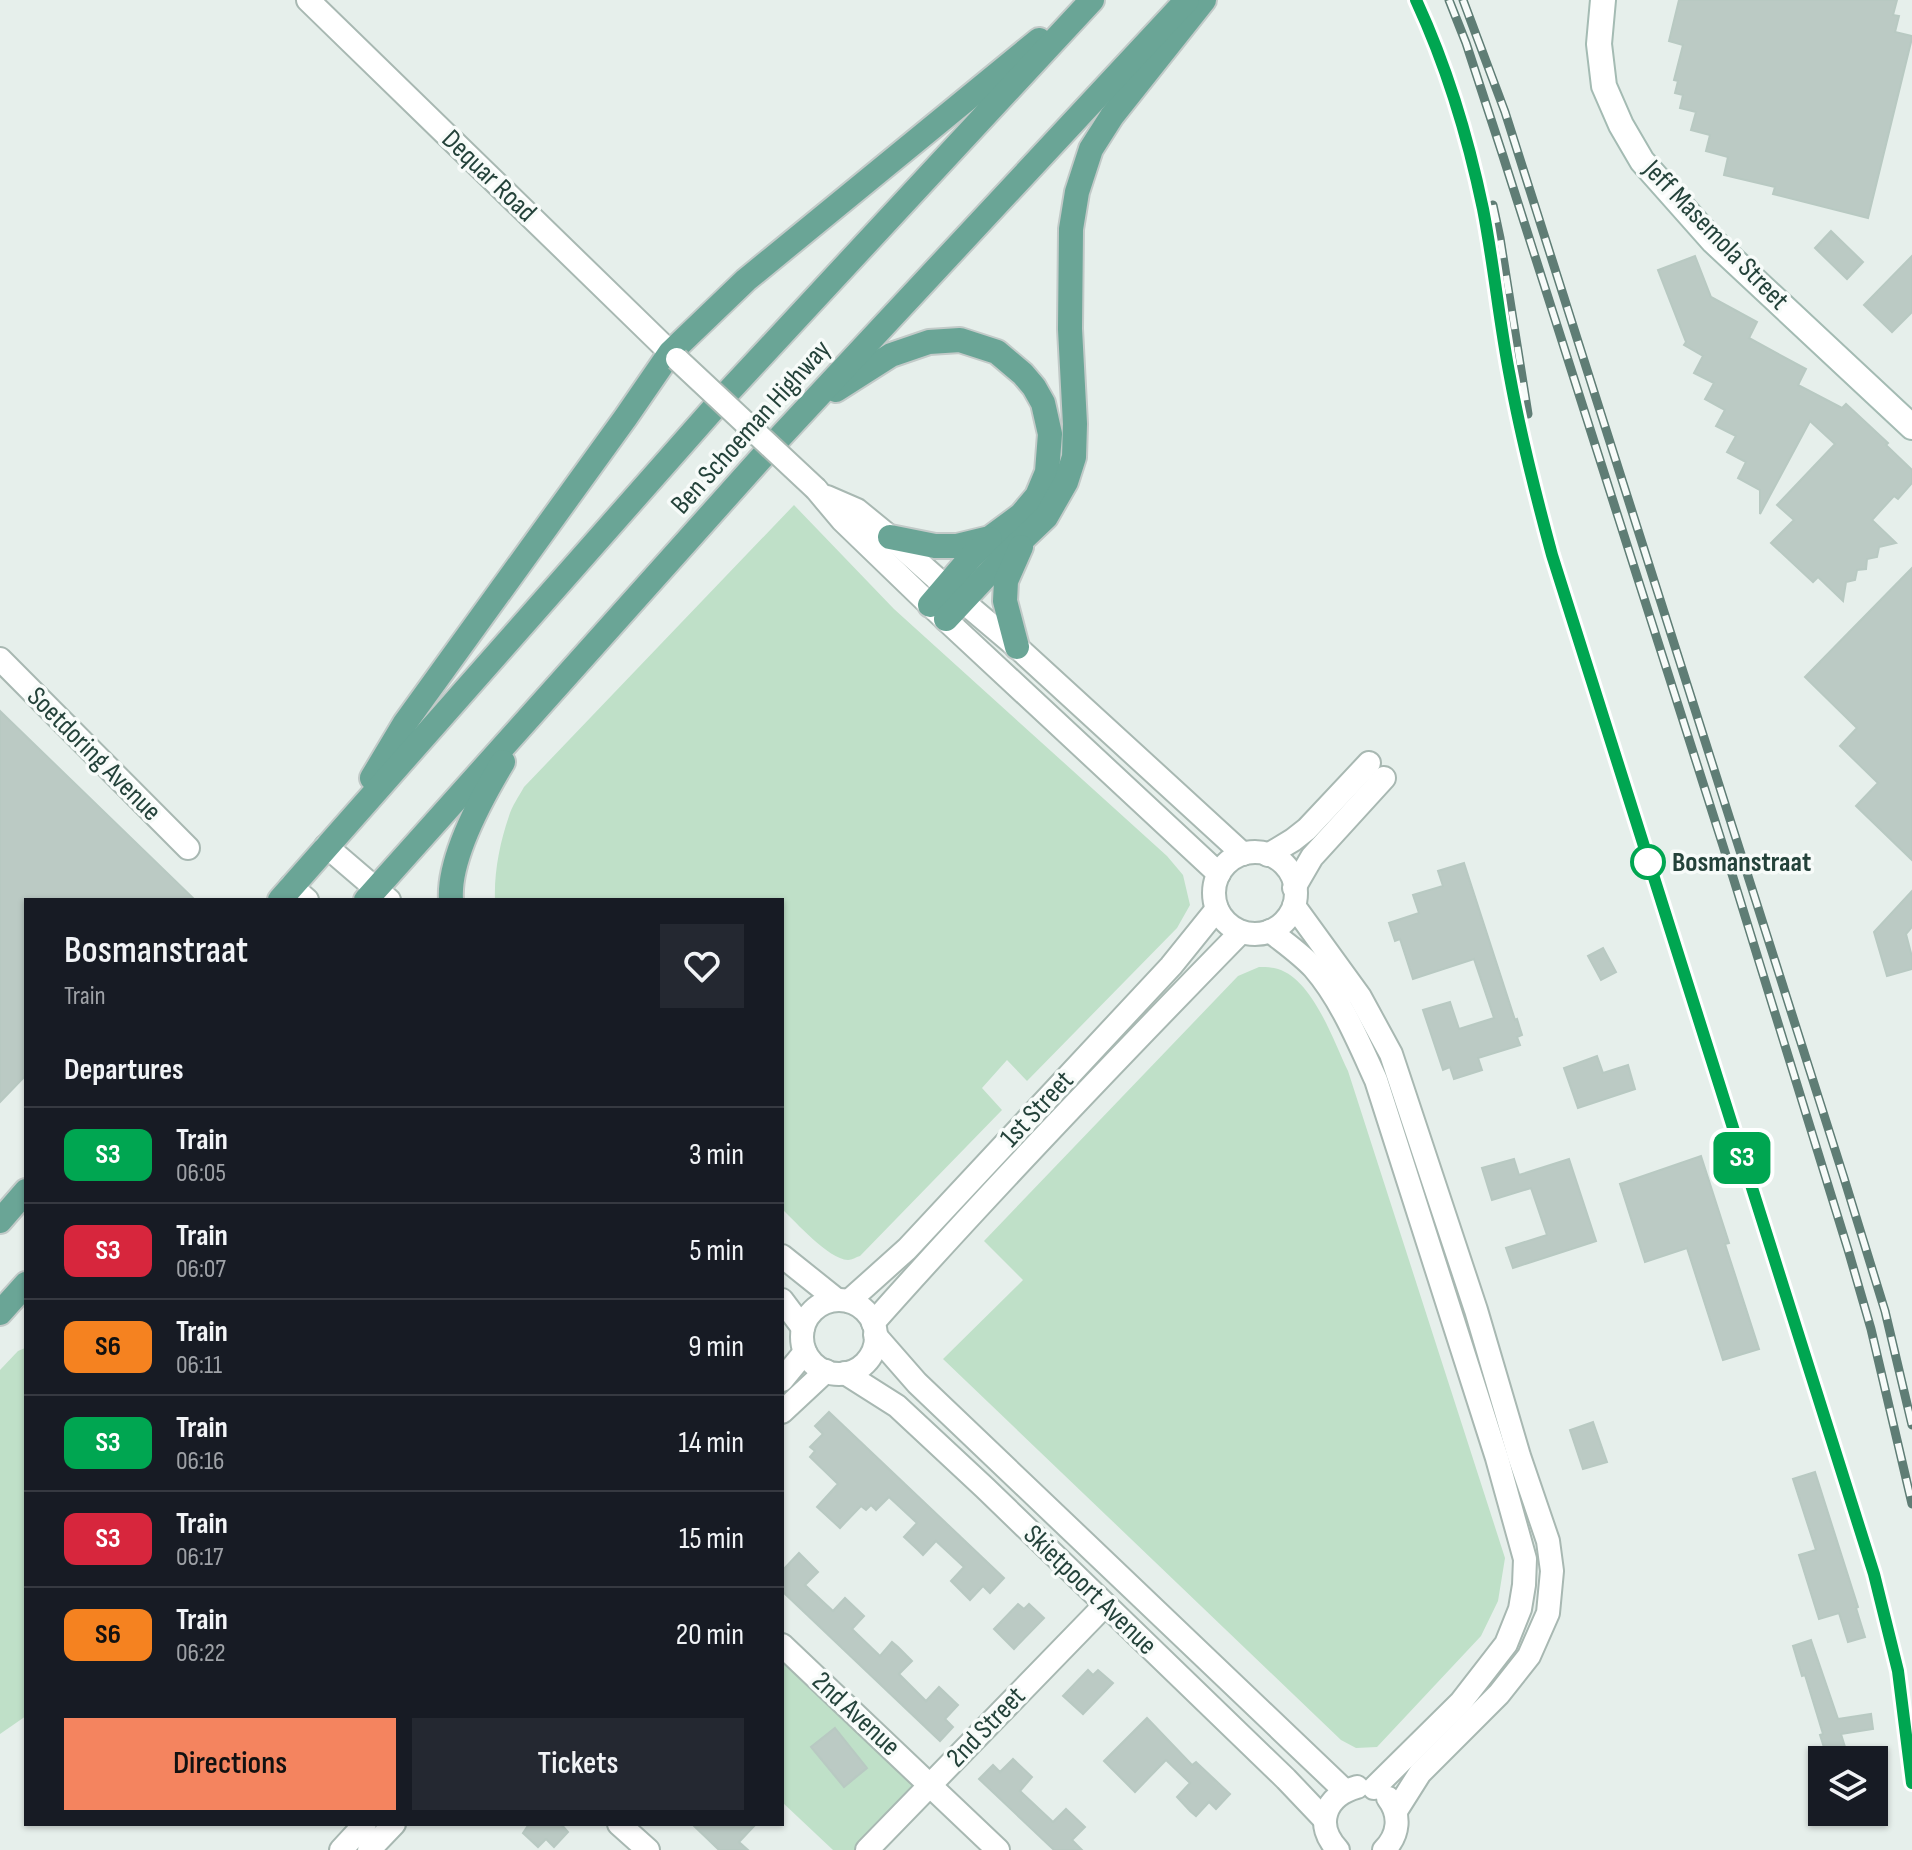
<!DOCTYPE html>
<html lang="en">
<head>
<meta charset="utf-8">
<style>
	body { margin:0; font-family:"Sofia Sans Condensed",sans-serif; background:#242831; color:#f1f3f6; height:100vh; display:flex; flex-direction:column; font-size:30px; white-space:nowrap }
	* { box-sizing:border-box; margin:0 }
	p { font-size:26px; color:#9ea1a6 }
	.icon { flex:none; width:44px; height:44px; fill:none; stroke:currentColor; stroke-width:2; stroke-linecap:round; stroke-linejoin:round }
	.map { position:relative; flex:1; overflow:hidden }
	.panel { position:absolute; left:24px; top:898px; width:760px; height:928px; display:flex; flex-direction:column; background:#171b24; border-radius:0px; box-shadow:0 2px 6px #0004 }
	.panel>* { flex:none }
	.badge { padding:0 16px; border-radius:12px; font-size:28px; line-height:52px }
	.fabs { position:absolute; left:1808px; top:1746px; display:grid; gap:16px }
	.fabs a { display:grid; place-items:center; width:80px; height:80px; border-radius:0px; background:#171b24; box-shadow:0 2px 6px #0004; font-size:40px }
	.map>.badge { position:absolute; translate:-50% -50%; box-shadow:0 0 0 4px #fff }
	h2 { padding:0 40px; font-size:30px; line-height:72px }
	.round { display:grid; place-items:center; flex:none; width:84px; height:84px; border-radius:0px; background:#242831 }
	.overview { display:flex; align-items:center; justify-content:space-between; height:136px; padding:0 40px }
	h1 { font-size:38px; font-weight:600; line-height:60px }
	.cta { display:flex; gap:16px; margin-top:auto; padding:16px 40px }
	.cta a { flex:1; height:92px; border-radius:0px; background:#f4845f; color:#111; font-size:32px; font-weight:600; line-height:92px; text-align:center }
	.cta a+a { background:#242831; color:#f1f3f6 }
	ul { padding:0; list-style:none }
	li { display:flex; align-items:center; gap:24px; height:96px; padding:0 40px; border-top:2px solid #363941 }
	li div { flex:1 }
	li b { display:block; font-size:30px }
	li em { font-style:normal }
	li .badge { min-width:88px; font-weight:700; text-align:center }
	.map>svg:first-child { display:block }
	.green { fill:#bfe0c8 }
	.building { fill:#bbcac4; stroke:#b8c9c2; stroke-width:2 }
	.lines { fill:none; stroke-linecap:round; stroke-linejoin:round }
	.minor-casing { stroke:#a8b8b2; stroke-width:26 }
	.secondary-casing { stroke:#a4bbb3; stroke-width:28 }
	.primary-casing { stroke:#c2cac8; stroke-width:28 }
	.minor { stroke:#fff; stroke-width:22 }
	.secondary { stroke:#fff; stroke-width:24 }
	.primary { stroke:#6aa596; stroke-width:24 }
	.rail-casing { stroke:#5f7d75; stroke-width:9 }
	.rail { stroke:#f7fbf9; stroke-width:6; stroke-dasharray:18; stroke-linecap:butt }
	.minor-bridge-casing { stroke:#a8b8b2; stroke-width:26; stroke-linecap:butt }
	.minor-bridge { stroke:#fff; stroke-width:22 }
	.line-casing { stroke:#fff; stroke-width:18 }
	.line { stroke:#00a651; stroke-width:12 }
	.stop-dot { fill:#fff; stroke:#00a651; stroke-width:4 }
	.labels { text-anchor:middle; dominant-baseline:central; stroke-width:7; stroke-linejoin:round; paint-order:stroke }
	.street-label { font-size:28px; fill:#24423a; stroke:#f7fbf9 }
	.stop-label { font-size:28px; font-weight:bold; fill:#24423a; stroke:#f7fbf9; text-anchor:start }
</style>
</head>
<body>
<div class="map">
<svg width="1912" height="1850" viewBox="0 0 1912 1850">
	<rect width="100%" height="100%" fill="#e6efeb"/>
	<g class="green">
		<path d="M794,505L894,609L1167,856L1183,875L1190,905L1177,928L1027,1081L1007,1060L982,1088L1002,1110L860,1256C856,1257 852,1260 848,1260C828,1259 796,1222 782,1209V900H495C494,872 500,842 509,816C512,806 519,796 524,787Z"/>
		<path d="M1259,967C1265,967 1272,967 1278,969C1313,980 1333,1040 1348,1071L1505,1558L1498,1601L1481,1636L1377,1747L1356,1748L1341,1740L943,1359L1023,1280L984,1241L1238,976Z"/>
		<polygon points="25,1348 26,1716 0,1734 0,1370 18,1351"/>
		<polygon points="782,1661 906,1777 912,1785 911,1793 855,1850 833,1850 782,1802"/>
	</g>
	<g class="building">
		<polygon points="1679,0 1897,0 1893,15 1899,16 1895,32 1912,36 1912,38 1868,218 1773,194 1775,187 1724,175 1728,157 1706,151 1710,135 1691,130 1696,112 1680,108 1683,95 1675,93 1678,81 1674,80 1683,45 1669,41"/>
		<polygon points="1831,231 1863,262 1847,279 1815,248"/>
		<polygon points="1695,256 1711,297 1757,322 1749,338 1806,369 1798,385 1842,408 1846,404 1888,443 1886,445 1912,470 1912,483 1898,499 1894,496 1872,520 1896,543 1879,547 1877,557 1867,559 1866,569 1857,570 1855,580 1846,582 1843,601 1818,577 1813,582 1771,543 1794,520 1777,505 1835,444 1810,421 1760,514 1760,490 1738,478 1746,462 1727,452 1736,436 1716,426 1725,410 1705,399 1714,383 1694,373 1703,356 1684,345 1686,342 1658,270"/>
		<polygon points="1912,256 1912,312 1892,332 1864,305"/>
		<polygon points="1912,568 1912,860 1856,806 1878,783 1840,746 1857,728 1805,677"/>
		<polygon points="0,711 195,900 26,900 26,1075 0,1102"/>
		<polygon points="1464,863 1515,1020 1517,1019 1522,1035 1517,1037 1520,1045 1478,1058 1482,1070 1454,1079 1450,1067 1443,1070 1423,1010 1450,1002 1459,1029 1494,1018 1474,959 1413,979 1400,939 1395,941 1389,923 1419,913 1413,895 1443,886 1438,871"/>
		<polygon points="1912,891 1912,927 1906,934 1912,957 1912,969 1887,976 1874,932"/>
		<polygon points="1603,948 1616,972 1601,980 1588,956"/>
		<polygon points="1597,1056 1603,1073 1628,1065 1635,1089 1578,1108 1564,1068"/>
		<polygon points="1701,1156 1729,1243 1725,1244 1759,1349 1723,1360 1687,1248 1645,1262 1620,1184"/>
		<polygon points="1514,1159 1519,1175 1569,1159 1596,1241 1513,1268 1506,1248 1547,1235 1531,1188 1492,1200 1482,1168"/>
		<polygon points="829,1412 1004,1578 990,1593 983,1586 970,1600 951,1581 964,1567 936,1541 923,1555 918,1550 904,1537 917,1523 889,1497 876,1510 871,1505 866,1510 861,1506 840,1528 817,1507 838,1484 810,1457 815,1451 810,1447 823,1434 815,1426"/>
		<polygon points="1593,1422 1607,1462 1583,1469 1570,1430"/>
		<polygon points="1815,1472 1858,1607 1856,1608 1865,1637 1848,1642 1839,1613 1819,1619 1799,1555 1816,1550 1793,1479"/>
		<polygon points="799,1553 818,1572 805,1585 833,1611 845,1598 864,1616 852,1629 880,1656 892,1642 898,1647 912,1661 899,1674 926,1701 939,1687 958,1705 945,1719 953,1727 940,1741 782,1591 782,1571"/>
		<polygon points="1018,1604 1024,1609 1029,1604 1044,1618 1014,1649 994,1629"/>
		<polygon points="1811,1640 1838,1719 1871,1714 1873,1729 1841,1734 1849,1760 1828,1760 1820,1735 1823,1734 1805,1675 1802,1676 1793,1646"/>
		<polygon points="1088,1670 1093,1675 1098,1670 1113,1683 1083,1714 1063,1696"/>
		<polygon points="1147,1718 1192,1765 1196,1762 1230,1794 1216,1809 1209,1802 1196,1816 1190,1811 1177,1797 1190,1783 1166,1760 1135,1792 1104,1761"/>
		<polygon points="835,1728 867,1768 844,1787 811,1747"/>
		<polygon points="1013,1759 1032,1777 1020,1791 1053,1822 1066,1809 1085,1827 1072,1840 1082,1850 1054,1850 979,1779 993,1765 1000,1772"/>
		<polygon points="529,1824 561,1824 568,1832 554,1847 546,1839 538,1847 523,1833"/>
		<polygon points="692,1824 756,1824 739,1842 748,1850 719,1850"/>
	</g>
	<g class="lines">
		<defs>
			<g id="minor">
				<polyline points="308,0 677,359"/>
				<polyline points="816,489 842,520 930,605 1219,874"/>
				<polyline points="827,497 857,510 890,537 946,587 1017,647 1243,854"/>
				<polyline points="0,659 188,848"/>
				<polyline points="326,846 389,900"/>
				<circle cx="1255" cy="893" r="41"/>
				<polyline points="1268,855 1293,840 1307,829 1369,763"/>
				<polyline points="291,886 307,900"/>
				<polyline points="1294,888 1312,857 1384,778"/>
				<polyline points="1294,906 1360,997 1391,1054 1476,1310 1519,1456 1548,1541 1552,1571 1548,1613 1529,1656 1499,1694 1420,1773 1396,1811"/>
				<path d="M1270,931C1285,943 1301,954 1314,968C1341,999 1359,1043 1376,1080L1497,1458L1525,1559L1524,1585L1520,1609L1506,1644L1461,1702L1374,1788"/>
				<polyline points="782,1256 837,1300"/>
				<polyline points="782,1300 803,1328"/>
				<circle cx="839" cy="1337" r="37"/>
				<polyline points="849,1301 907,1249 1171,966 1217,909"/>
				<path d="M873,1323C992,1189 1116,1060 1241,932"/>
				<polyline points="875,1335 917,1383 1344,1790"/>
				<polyline points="845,1373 897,1406 985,1488 1286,1779 1325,1820"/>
				<polyline points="782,1380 805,1352"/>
				<polyline points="782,1412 826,1371"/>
				<polyline points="782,1645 998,1850"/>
				<polyline points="619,1824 648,1850"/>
				<polyline points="341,1850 365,1824"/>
				<polyline points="369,1850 394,1824"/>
				<polyline points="867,1850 1105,1605"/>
				<path d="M1338,1850C1314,1825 1325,1796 1357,1787"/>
				<path d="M1384,1850C1399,1835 1401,1815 1388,1798"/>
			</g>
			<polyline id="secondary" points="1603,0 1599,44 1604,86 1621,125 1642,161 1713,241 1912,427"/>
			<g id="primary">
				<polyline points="836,390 891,355 929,342 960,340 997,352 1023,374 1034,387 1043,403 1050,434 1047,472 1037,496 1021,515 990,538 957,546 935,546 890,537"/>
				<polyline points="930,605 972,556 990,539"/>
				<polyline points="946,619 1002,559 1046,517 1066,482 1074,457 1075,424 1070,329 1071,229 1077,192 1091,149 1112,116 1204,0"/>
				<polyline points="1017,647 1005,601 1006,581 1021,547"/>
				<polyline points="372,778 405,723 626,417 670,353 746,280 1039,40"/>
				<polyline points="280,900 730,390 1092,0"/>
				<polyline points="366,900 781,436 1187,0"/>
				<path d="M451,900C448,859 482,797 503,762"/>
				<polyline points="0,1221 26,1191"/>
				<polyline points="0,1313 26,1284"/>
			</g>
		</defs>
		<use href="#minor" class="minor-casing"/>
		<use href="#secondary" class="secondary-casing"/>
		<use href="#primary" class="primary-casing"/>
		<use href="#minor" class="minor"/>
		<use href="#secondary" class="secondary"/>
		<use href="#primary" class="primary"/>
		<defs>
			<g id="rail">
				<path d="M1416,0C1447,67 1468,137 1483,209C1494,265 1499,322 1510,378C1524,454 1545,528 1566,602L1874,1574L1898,1671L1912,1783"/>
				<polyline points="1449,0 1466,43 1503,156 1732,874 1849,1253 1871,1329 1912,1504"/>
				<polyline points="1463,0 1505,112 1844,1178 1885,1311 1912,1425"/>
				<polyline points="1493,205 1500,238 1528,414"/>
			</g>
		</defs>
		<use href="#rail" class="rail-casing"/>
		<use href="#rail" class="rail"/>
		<defs>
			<polyline id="minor-bridge" points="677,359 816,489"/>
		</defs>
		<use href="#minor-bridge" class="minor-bridge-casing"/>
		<use href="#minor-bridge" class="minor-bridge"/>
	</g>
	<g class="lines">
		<defs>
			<path id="line" d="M1416,0C1447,67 1468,137 1483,209C1494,265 1499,321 1510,377C1521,437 1536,496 1552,555L1874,1574L1898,1671L1912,1783"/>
		</defs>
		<use href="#line" class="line-casing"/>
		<use href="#line" class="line"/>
	</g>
	<circle class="stop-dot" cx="1648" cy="862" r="16"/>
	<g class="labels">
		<g class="street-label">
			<text transform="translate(489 176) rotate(44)">Dequar Road</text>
			<text transform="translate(1716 235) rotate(46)">Jeff Masemola Street</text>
			<text transform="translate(751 427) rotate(-48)">Ben Schoeman Highway</text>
			<text transform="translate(94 754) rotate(45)">Soetdoring Avenue</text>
			<text transform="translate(1037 1109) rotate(-47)">1st Street</text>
			<text transform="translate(1090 1590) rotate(44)">Skietpoort Avenue</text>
			<text transform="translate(856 1714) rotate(43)">2nd Avenue</text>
			<text transform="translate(986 1727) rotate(-46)">2nd Street</text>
		</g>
		<g class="stop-label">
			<text x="1672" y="862">Bosmanstraat</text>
		</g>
	</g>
</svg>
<div class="fabs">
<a><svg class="icon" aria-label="layers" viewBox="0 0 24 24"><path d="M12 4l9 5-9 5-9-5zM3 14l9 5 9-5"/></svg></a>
</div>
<b class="badge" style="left:1742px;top:1158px;background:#00a651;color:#fff">S3</b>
<section class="panel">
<div class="overview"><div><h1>Bosmanstraat</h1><p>Train</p></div><a class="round"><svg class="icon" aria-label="heart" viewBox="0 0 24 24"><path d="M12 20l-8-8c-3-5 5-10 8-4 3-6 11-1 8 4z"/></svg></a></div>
<h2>Departures</h2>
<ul>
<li><span class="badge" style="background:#00a651;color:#fff">S3</span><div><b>Train</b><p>06:05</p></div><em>3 min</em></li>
<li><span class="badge" style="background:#d7263d;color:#fff">S3</span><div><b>Train</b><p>06:07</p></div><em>5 min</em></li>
<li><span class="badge" style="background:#f58220;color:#111">S6</span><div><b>Train</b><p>06:11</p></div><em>9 min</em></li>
<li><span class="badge" style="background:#00a651;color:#fff">S3</span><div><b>Train</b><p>06:16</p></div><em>14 min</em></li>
<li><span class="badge" style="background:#d7263d;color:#fff">S3</span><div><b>Train</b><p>06:17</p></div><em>15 min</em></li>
<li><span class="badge" style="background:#f58220;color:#111">S6</span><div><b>Train</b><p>06:22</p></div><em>20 min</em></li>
</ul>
<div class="cta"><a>Directions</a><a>Tickets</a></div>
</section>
</div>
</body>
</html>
